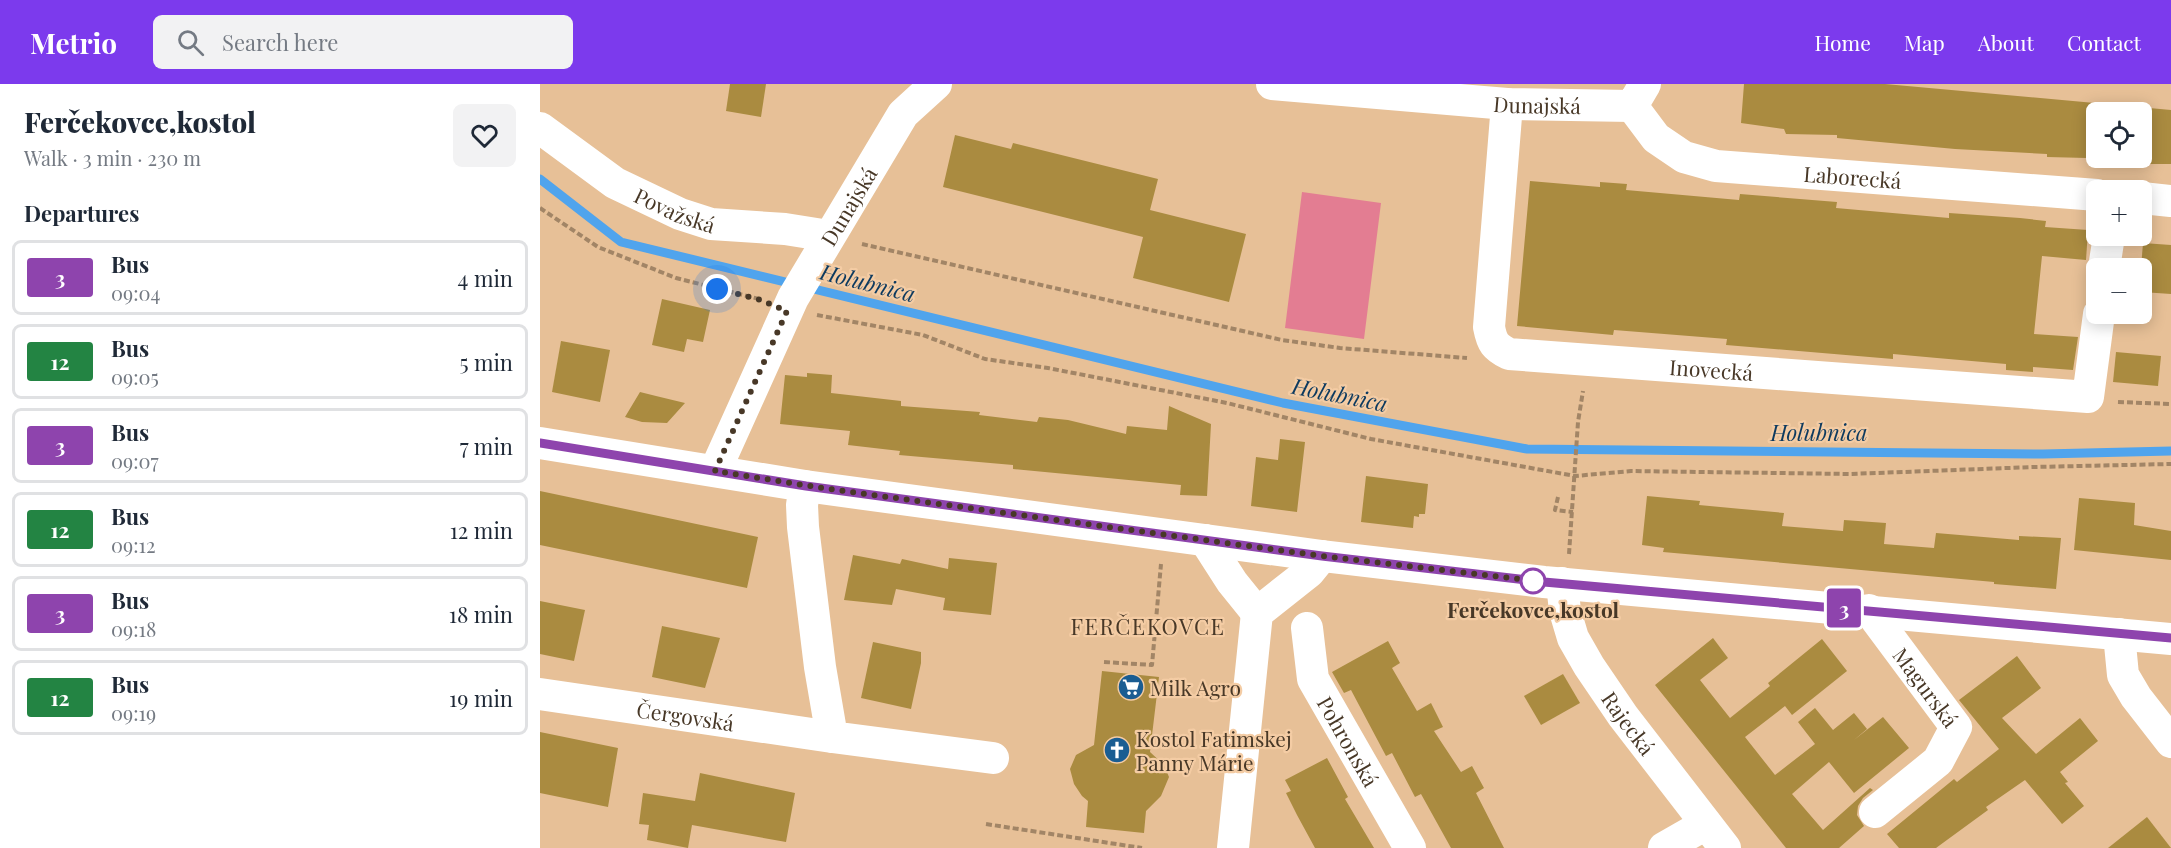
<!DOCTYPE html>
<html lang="en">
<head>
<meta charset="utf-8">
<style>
	body { margin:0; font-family:"Playfair Display",serif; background:#f2f2f3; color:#1f2937; height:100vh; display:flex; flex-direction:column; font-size:22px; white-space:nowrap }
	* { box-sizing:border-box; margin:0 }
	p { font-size:20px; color:#747a83 }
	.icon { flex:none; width:33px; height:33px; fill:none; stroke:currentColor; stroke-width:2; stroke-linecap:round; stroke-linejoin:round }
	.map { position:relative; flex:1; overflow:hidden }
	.drawer { display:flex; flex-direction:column; background:#fff; width:540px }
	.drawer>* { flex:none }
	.badge { padding:0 12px; border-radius:4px; font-size:21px; line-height:39px }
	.tools { position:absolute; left:1546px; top:18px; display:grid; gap:12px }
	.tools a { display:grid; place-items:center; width:66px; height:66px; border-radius:9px; background:#fff; box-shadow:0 3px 15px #0003; font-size:30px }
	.you { position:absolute; width:30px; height:30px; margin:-15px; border:4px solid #fff; border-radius:50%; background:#1a73e8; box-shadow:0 0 0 9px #1a73e833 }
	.map>.badge { position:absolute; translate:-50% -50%; box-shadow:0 0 0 3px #fff }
	h2 { padding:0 24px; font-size:22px; line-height:54px }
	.round { display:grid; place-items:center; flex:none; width:63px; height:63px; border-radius:9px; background:#f2f2f3 }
	.headline { display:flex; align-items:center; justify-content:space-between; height:102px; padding:0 24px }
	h1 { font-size:28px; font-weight:800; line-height:45px }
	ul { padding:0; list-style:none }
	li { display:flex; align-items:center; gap:18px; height:75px; margin:0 12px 9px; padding:0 12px; border:3px solid #e0e1e3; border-radius:9px }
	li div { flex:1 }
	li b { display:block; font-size:22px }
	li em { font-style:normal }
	li .badge { min-width:66px; font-weight:700; text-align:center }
	header { display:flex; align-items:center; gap:36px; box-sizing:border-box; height:84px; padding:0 30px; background:#7c3aed; color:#fff }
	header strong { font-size:28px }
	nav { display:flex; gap:33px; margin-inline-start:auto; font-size:21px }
	.search { width:420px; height:54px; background:#f2f2f3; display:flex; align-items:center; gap:15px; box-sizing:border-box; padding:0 21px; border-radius:9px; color:#747a83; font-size:22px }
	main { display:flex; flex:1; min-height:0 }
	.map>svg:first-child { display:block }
	.pitch { fill:#e37d92 }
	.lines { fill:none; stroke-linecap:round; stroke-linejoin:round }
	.stream { stroke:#50a4ed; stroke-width:9 }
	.building { fill:#aa8b40; fill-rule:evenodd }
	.path { stroke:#a28566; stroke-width:4; stroke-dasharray:6 3; stroke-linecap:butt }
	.minor { stroke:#fff; stroke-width:32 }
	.line-casing { stroke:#fff; stroke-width:14 }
	.line { stroke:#8e44ad; stroke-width:9 }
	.walk { stroke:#483827; stroke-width:6; stroke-dasharray:0 10.8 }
	.stop-dot { fill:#fff; stroke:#8e44ad; stroke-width:3 }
	.labels { text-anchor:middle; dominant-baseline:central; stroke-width:4.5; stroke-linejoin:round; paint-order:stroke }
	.street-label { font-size:21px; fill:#483827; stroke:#f4cca4 }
	.stop-label { font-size:21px; font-weight:bold; fill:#483827; stroke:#f4cca4 }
	.poi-label { font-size:21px; fill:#483827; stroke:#f4cca4; text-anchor:start }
	.water-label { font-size:22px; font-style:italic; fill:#0d3a5f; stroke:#f4cca4 }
	.neighbourhood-label { font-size:22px; letter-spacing:1.5px; fill:#483827; stroke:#f4cca4 }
</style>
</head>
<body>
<header>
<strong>Metrio</strong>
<div class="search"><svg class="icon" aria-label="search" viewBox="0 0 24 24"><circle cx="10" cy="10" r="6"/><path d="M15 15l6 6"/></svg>Search here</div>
<nav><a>Home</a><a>Map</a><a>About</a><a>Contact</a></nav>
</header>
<main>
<section class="drawer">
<div class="headline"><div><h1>Ferčekovce,kostol</h1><p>Walk · 3 min · 230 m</p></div><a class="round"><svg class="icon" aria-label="heart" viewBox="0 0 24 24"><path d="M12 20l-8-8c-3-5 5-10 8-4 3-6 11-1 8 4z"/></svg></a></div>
<h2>Departures</h2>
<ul>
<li><span class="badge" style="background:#8e44ad;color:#fff">3</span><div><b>Bus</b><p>09:04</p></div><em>4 min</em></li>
<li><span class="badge" style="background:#238443;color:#fff">12</span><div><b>Bus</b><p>09:05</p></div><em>5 min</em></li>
<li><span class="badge" style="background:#8e44ad;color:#fff">3</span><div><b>Bus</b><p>09:07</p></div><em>7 min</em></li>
<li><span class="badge" style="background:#238443;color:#fff">12</span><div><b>Bus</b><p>09:12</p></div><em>12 min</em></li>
<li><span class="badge" style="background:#8e44ad;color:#fff">3</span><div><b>Bus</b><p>09:18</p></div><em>18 min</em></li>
<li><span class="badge" style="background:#238443;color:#fff">12</span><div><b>Bus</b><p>09:19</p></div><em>19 min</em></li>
</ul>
</section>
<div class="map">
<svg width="1631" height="764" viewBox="0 0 1631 764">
	<rect width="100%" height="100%" fill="#e7c097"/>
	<polygon class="pitch" points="762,108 841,119 824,255 745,244"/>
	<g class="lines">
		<polyline class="stream" points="0,95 81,158 743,319 987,365 1503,370 1631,367"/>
	</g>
	<g class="building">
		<polygon points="190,0 226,0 221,33 186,27"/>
		<path d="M1204,0H1345L1631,26V80H1588L1547,77V74L1507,73V70L1415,65L1297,54V51L1246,50L1244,45L1201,39ZM1557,28H1602V74H1557Z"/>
		<polygon points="415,51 471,65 473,59 618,95 610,126 706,150 689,218 593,194 603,153 403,103"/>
		<polygon points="990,97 1060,103 1060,98 1087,100 1086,106 1199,116 1200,110 1297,118 1296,124 1409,134 1409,129 1480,134 1506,137 1505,143 1548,146 1546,176 1502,172 1494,250 1538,253 1533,286 1493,283 1493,288 1466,286 1466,280 1397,274 1353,270 1353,275 1186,261 1187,255 1074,246 1073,251 977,242"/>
		<polygon points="1603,159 1631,161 1631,210 1602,208 1601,184"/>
		<polygon points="122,215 170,226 163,258 147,255 144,268 112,261"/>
		<polygon points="21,257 70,266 60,318 12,308"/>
		<polygon points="1576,268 1621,272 1618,302 1573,298"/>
		<polygon points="267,289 292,291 291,309 361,317 361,322 440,328 439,331 497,338 499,333 528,336 586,350 587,342 627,346 629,322 671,340 667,412 640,411 641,401 473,385 473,381 359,371 360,367 308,361 310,347 240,340 245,291 267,293"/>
		<polygon points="100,308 116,312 145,319 127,339 102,338 85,333"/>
		<polygon points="740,355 765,358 757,428 711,422 716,373 738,376"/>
		<polygon points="826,392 888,400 885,430 879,430 879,433 874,432 873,444 821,438"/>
		<polygon points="0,407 218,453 207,504 0,461"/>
		<polygon points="1107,412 1160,417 1159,421 1244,429 1242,442 1303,447 1304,436 1346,439 1344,460 1394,464 1396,449 1479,456 1479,452 1521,454 1516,505 1454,500 1454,498 1123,468 1124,464 1102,461"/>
		<polygon points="1539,414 1595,419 1594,441 1631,447 1631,476 1534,466"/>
		<polygon points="313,471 360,480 362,475 408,485 409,474 457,479 451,531 403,526 405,514 356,505 352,521 304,516"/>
		<polygon points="0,517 45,526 34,577 0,570"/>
		<polygon points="122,542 180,554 165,604 112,593"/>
		<polygon points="1173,554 1188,574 1160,596 1190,634 1230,602 1228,599 1282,555 1307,587 1252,631 1245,622 1205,653 1235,691 1275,660 1258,638 1275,624 1293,646 1314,629 1327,645 1314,656 1343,633 1369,664 1314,709 1289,678 1252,710 1283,746 1330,704 1333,706 1323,714 1318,722 1317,731 1324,742 1299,764 1246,764 1115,601"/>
		<polygon points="848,557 860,579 852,584 877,627 891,619 903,643 894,647 921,688 932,682 944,704 936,709 964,764 911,764 881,710 875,713 852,669 846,672 811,606 804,609 792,588"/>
		<polygon points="333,558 381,568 381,579 371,625 321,614"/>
		<polygon points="1477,572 1501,604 1462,634 1496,670 1540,634 1558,657 1520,688 1528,698 1525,699 1544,722 1522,740 1485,696 1446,723 1448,726 1396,764 1359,764 1347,750 1414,695 1417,698 1459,665 1419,616"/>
		<polygon points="562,587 619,593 610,668 624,681 629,693 621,712 606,727 604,749 546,743 548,717 542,712 534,700 530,685 536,671 554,661"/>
		<polygon points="1023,590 1040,619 1001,641 984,612"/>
		<polygon points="0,648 78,664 68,723 0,709"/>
		<polygon points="787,674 808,713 805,715 834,764 775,764 757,731 746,709 751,707 745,696"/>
		<polygon points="160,689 255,709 246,758 152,741 148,764 107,756 109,741 99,740 103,709 155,717"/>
		<polygon points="1607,733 1631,764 1568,764"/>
	</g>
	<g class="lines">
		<g class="path">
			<polyline points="0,124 58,163 136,194 219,215"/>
			<polyline points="322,160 742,256 800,264 927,274"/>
			<polyline points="277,231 383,251 445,275 508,284 687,319 831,355 1035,392 1091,387 1310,390 1494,383 1631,380"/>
			<polyline points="1578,318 1631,320"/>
			<polyline points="1018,413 1015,426 1033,428"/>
			<polyline points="1029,470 1038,338 1043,307"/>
			<polyline points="564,578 612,581 621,480"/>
			<polyline points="446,740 602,764"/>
		</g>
		<g class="minor">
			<path id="s1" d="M732,0L967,20L1092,22L1105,0"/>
			<path id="s2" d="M967,20L949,243C952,259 955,263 969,270L1548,313L1559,230"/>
			<path id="s3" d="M1092,22L1116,54L1144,73L1176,82L1557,111"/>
			<path id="s4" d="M0,44L75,99L140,130L171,140L245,145L289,152"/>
			<polyline points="1602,114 1631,117"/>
			<polyline points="1564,184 1569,152"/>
			<polyline points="0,359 265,402 782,472 1004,498 1631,555"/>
			<path id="s5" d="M175,387L253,214L363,30L396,0"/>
			<polyline points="265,402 262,421 263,443 280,583 292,653 453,674"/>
			<polyline points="665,456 692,498 717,529"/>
			<path id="s6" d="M1022,499L1025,527L1033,554L1049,582L1083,632L1185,764"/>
			<path id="s7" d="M1329,526L1416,643L1398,677L1335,728"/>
			<path id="s8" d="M767,544L773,595L870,764"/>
			<polyline points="1579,550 1583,591 1596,613 1631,658"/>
			<path id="s9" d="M0,610L292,653"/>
			<polyline points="693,764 717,529 769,488 782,472"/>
			<polyline points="1124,764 1166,740"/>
		</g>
	</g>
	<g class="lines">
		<defs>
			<polyline id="line" points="0,359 266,402 782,472 1004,498 1631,554"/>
		</defs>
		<use href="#line" class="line-casing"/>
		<use href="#line" class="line"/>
		<polyline class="walk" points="177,205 218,215 247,227 175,387 289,405 782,472 1004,498 993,497"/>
	</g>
	<defs>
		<symbol id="supermarket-disc" viewBox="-11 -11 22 22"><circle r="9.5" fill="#1a5d92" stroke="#f4cca4"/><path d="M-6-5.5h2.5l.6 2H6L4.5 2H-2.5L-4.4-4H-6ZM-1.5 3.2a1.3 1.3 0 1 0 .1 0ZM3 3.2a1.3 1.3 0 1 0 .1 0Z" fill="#fff"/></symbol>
		<symbol id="church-disc" viewBox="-11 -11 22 22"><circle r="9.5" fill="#1a5d92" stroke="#f4cca4"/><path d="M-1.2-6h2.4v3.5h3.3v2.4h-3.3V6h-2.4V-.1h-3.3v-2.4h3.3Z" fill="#fff"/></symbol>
	</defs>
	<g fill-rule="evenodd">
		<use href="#supermarket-disc" x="576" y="588" width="30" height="30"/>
		<use href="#church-disc" x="562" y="651" width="30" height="30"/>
	</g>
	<circle class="stop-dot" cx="993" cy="497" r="12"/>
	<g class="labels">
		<g class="street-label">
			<text stroke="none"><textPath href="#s1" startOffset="266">Dunajská</textPath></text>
			<text stroke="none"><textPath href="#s3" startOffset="244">Laborecká</textPath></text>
			<text stroke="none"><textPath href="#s4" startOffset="159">Považská</textPath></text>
			<text stroke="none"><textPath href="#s5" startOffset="297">Dunajská</textPath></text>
			<text stroke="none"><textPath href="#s2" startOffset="462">Inovecká</textPath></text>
			<text stroke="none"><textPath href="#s7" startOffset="96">Magurská</textPath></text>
			<text stroke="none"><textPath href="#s9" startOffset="147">Čergovská</textPath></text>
			<text stroke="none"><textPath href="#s6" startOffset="158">Rajecká</textPath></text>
			<text stroke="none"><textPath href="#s8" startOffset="123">Pohronská</textPath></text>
		</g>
		<g class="stop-label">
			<text x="993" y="525">Ferčekovce,kostol</text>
		</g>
		<g class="poi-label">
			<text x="610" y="603">Milk Agro</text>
			<text x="596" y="654">Kostol Fatimskej<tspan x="596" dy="24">Panny Márie</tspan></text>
		</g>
		<g class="water-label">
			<text transform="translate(328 198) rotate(14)">Holubnica</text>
			<text transform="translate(800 310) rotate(11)">Holubnica</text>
			<text x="1279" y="348">Holubnica</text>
		</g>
		<g class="neighbourhood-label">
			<text x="608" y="542">FERČEKOVCE</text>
		</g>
	</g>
</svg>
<div class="tools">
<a><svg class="icon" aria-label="locate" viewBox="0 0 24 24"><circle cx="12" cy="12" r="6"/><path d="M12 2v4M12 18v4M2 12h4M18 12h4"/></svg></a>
<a>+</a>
<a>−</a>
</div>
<div class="you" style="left:177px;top:205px"></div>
<b class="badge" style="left:1304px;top:524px;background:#8e44ad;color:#fff">3</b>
</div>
</main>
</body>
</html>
